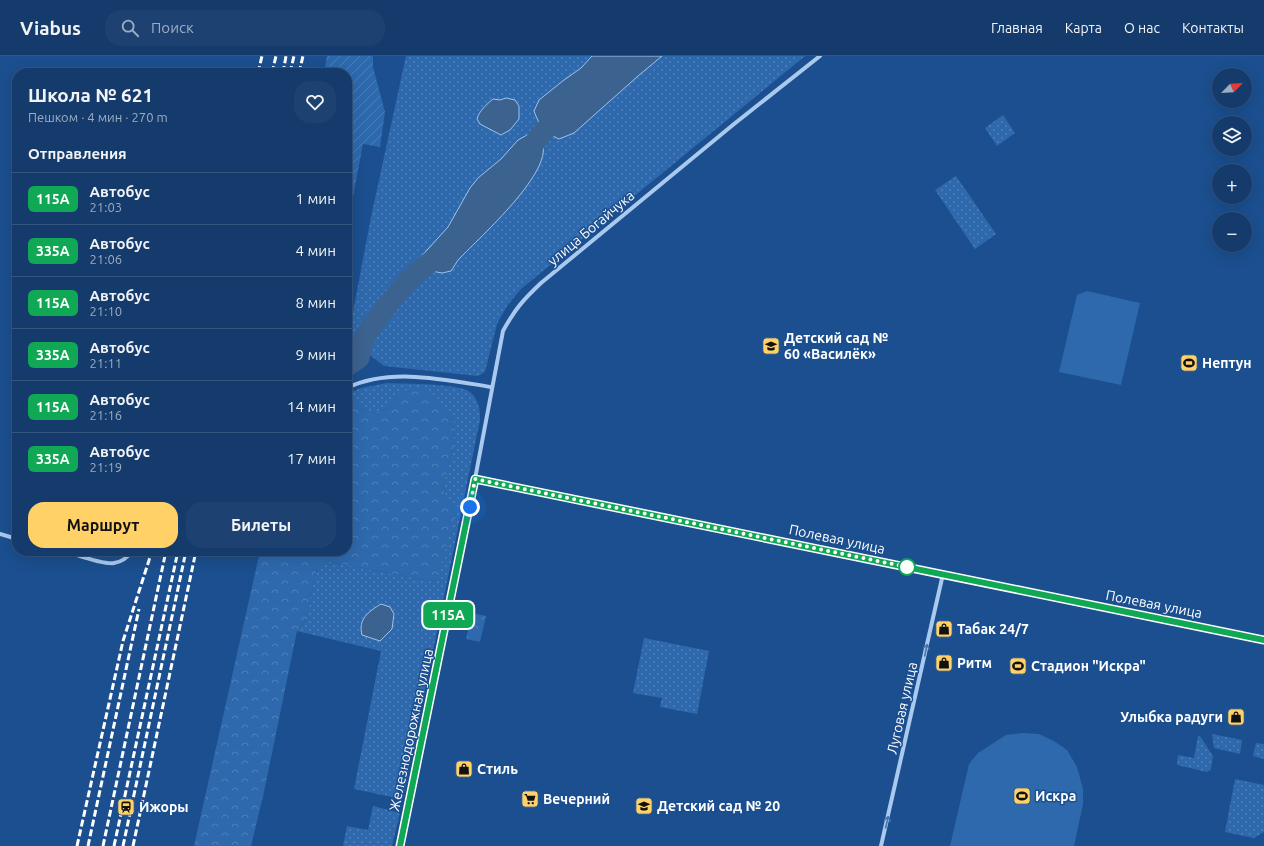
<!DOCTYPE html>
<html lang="ru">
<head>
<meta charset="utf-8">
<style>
	body { margin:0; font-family:Ubuntu,sans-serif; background:#1d4271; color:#f1f3f6; height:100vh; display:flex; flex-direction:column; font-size:15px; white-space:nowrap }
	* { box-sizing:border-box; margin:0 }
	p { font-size:13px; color:#9dadc1 }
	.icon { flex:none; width:22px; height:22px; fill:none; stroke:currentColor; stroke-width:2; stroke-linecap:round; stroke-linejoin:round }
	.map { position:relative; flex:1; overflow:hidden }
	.panel { position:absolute; left:12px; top:12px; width:340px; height:488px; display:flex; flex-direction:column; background:#143b6b; border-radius:16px; box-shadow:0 4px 16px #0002,0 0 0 1px #33557e }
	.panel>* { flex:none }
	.badge { padding:0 8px; border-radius:6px; font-size:14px; line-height:26px }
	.needle { width:26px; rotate:65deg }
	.tools { position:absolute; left:1212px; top:12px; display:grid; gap:8px }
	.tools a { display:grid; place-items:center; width:40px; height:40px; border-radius:50%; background:#143b6b; box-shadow:0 4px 16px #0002,0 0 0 1px #33557e; font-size:20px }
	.you { position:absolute; width:20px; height:20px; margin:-10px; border:3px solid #fff; border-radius:50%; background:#1a73e8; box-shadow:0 0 0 6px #1a73e833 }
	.map>.badge { position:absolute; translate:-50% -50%; box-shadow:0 0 0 2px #fff }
	h2 { padding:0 16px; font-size:15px; line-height:36px }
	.round { display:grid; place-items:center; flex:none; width:42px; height:42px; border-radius:16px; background:#1d4271 }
	.head { display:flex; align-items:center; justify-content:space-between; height:68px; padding:0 16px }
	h1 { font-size:19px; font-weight:600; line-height:30px }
	.button { display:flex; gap:8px; margin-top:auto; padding:8px 16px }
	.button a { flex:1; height:46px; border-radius:16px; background:#ffd166; color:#111; font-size:16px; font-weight:600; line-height:46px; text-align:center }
	.button a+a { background:#1d4271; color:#f1f3f6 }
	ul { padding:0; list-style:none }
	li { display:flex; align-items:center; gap:12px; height:52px; padding:0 16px; border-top:1px solid #33557e }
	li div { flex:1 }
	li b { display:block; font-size:15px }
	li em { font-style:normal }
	li .badge { min-width:44px; font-weight:700; text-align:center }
	header { display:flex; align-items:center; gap:24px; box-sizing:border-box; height:56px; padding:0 20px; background:#143b6b; border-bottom:1px solid #33557e }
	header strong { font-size:19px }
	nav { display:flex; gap:22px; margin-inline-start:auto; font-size:14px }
	.search { width:280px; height:36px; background:#1d4271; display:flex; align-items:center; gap:10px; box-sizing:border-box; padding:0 14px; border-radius:16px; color:#9dadc1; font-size:15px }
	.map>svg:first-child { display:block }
	.grass { fill:url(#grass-dots) }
	.forest { fill:url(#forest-crowns) }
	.garden { fill:url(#garden-furrows) }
	.pitch { fill:#2e69ad }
	.water { fill:#3c6290; stroke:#9cc4f0 }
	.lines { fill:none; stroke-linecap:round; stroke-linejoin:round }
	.river { stroke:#3c6290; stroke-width:21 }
	.minor { stroke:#a9c9ee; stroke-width:4 }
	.tertiary { stroke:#a9c9ee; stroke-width:7 }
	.rail { stroke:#fff; stroke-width:3; stroke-dasharray:7 3; stroke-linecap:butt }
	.oneway { stroke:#4674ac }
	.line-casing { stroke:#fff; stroke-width:9 }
	.line { stroke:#10a855; stroke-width:6 }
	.walk { stroke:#fff; stroke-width:4; stroke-dasharray:0 7.2 }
	.stop-dot { fill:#fff; stroke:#10a855; stroke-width:2 }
	.labels { text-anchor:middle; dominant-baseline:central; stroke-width:3; stroke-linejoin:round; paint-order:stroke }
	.street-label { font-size:14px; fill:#fff; stroke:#1b4f8f }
	.poi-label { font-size:14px; font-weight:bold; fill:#fff; stroke:#1b4f8f; text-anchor:start }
</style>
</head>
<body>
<header>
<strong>Viabus</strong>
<div class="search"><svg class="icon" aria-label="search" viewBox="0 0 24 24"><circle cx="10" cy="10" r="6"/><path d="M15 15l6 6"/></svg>Поиск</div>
<nav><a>Главная</a><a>Карта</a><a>О нас</a><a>Контакты</a></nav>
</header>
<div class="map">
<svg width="1264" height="790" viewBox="0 0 1264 790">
	<defs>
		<pattern id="grass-dots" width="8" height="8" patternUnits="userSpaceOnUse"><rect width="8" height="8" fill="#2e69ad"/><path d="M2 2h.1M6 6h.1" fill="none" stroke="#4d80b9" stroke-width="1.8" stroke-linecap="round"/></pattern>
		<pattern id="forest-crowns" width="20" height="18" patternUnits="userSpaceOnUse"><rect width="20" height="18" fill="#2e69ad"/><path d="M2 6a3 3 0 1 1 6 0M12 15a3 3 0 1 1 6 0" fill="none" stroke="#4d80b9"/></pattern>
		<pattern id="garden-furrows" width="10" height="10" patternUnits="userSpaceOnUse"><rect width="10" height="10" fill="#2e69ad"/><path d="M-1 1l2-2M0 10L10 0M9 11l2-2" fill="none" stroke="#4d80b9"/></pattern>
	</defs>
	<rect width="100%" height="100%" fill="#1b4f8f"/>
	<g class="grass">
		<polygon points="406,0 805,0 521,233 507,250 497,268 485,316 478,320 384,310 348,282 371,161"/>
		<polygon points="1003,59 1015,77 997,90 985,72"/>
		<polygon points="956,120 996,178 975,193 935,134"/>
		<path d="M387,327C402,328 460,327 470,336C479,344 480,353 480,364L403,742L401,743L354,733L381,595L297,575L304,566L317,513L326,505L430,525L437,524L446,442L443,429L453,394L454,364L445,354L398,338L388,352L373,357L362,352L352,340H347V338L361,332Z"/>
		<polygon points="644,582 709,595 697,658 660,651 662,642 633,637"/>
		<polygon points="1212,678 1242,684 1240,698 1214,692"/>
		<polygon points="1198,680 1200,680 1213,700 1211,713 1207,716 1177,709 1178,699 1194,702"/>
		<polygon points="1256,687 1264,688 1264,703 1253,700"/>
		<polygon points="1235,723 1264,729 1264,776 1254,782 1225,776"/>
		<polygon points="373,750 400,757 392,790 343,790 347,770 368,774"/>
	</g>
	<g class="forest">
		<polygon points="421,332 435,339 445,354 454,364 453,394 443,430 446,442 457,451 437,524 430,525 326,505 317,513 304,566 297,575 264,736 251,790 194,790 258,504 262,495 347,495 347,340 352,340 362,352 373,357 388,352 398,338 409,333"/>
		<polygon points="472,557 486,560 480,586 466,583"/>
	</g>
	<polygon class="garden" points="327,0 373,0 373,11 385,56 380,91 363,88 347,172 347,17 324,17"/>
	<g class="pitch">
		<polygon points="1087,235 1140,247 1121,329 1059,316 1077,239"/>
		<polygon points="1022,677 1039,678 1054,685 1067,694 1077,711 1083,733 1083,748 1074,790 950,790 969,708 978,697 1006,679"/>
	</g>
	<g class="water">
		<path d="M592,0H662L638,20L574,77L559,83C545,77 539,69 534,55L539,44L564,24L581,12Z"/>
		<path d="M506,42L515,44L519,50V63L510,74L501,79L480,68L477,63C479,55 487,48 493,43L500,44Z"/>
		<path d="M529,78C534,78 538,80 541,85C558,112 478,183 460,202C456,206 454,211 451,215L442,217L421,213L418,208L419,203L448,171L470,132L478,122L501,103L518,84Z"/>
		<path d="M381,548L390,551L394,558L392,573L380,585L362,579C358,563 368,556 381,548Z"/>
	</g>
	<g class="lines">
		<g class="river">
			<polyline points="521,103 544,75 565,55"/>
			<polyline points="347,310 359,302 362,288 367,277 386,251 406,227 421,213 444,196"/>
		</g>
		<g class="minor">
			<path d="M347,332C390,311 446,324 491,331"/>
			<path d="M475,423L503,275C515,253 523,244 541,227L734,68L820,0"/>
			<polyline points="0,478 17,483"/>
			<path d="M64,495C76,498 102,509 114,507C121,506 128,501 132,495"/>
			<polyline points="881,790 943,518"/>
		</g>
		<polyline class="tertiary" points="400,790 475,423 1264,584"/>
		<g class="rail">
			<polyline points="258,17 262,0"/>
			<polyline points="272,17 276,0"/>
			<polyline points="283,17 286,0"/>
			<polyline points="290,17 294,0"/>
			<polyline points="299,17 303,0"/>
			<polyline points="77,790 123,585 152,495"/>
			<polyline points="88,790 139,553"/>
			<polyline points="103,790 166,495"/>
			<polyline points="114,790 178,495"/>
			<polyline points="123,790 186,495"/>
			<polyline points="133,790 196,495"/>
		</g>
	</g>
	<defs><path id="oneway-shaft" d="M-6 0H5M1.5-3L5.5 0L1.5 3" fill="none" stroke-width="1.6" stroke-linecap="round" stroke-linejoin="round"/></defs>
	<g class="oneway">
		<use href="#oneway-shaft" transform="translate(926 594) rotate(-77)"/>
		<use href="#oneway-shaft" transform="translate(887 766) rotate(-77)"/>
	</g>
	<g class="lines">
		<defs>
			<polyline id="line" points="400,790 475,423 1264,584"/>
		</defs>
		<use href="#line" class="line-casing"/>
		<use href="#line" class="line"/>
		<polyline class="walk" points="470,451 475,423 907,511"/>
	</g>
	<defs>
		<symbol id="school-square" viewBox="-11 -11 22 22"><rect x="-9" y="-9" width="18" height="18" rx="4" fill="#ffd166" stroke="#1b4f8f"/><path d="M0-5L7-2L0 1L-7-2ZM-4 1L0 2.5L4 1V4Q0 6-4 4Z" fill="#111"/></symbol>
		<symbol id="stadium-square" viewBox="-11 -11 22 22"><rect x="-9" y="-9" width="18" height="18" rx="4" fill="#ffd166" stroke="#1b4f8f"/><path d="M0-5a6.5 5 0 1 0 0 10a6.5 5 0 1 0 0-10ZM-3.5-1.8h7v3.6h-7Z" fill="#111"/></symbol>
		<symbol id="shop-square" viewBox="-11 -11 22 22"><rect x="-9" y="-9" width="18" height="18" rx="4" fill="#ffd166" stroke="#1b4f8f"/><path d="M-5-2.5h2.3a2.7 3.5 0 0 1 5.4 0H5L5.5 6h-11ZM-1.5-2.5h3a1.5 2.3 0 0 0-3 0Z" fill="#111"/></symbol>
		<symbol id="supermarket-square" viewBox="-11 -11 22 22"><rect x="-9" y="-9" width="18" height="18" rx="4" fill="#ffd166" stroke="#1b4f8f"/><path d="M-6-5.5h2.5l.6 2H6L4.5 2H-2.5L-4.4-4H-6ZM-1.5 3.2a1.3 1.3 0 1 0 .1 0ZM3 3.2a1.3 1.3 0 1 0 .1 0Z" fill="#111"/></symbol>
		<symbol id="station-square" viewBox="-11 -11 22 22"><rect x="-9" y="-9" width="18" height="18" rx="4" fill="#ffd166" stroke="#1b4f8f"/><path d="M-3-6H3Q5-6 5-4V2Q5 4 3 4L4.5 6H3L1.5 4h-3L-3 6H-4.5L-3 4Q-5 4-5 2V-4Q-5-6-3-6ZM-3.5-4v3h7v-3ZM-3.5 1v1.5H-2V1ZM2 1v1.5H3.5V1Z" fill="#111"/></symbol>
	</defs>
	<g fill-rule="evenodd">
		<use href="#school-square" x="761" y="280" width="20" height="20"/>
		<use href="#stadium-square" x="1179" y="297" width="20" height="20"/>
		<use href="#shop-square" x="934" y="563" width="20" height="20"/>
		<use href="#shop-square" x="934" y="597" width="20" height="20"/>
		<use href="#stadium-square" x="1008" y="600" width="20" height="20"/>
		<use href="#shop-square" x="1226" y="651" width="20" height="20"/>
		<use href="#shop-square" x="454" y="703" width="20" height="20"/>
		<use href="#stadium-square" x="1012" y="730" width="20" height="20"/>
		<use href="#supermarket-square" x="520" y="733" width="20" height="20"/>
		<use href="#school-square" x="634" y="740" width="20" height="20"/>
		<use href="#station-square" x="116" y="741" width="20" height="20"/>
	</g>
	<circle class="stop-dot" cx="907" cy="511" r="8"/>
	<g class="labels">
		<g class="street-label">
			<text transform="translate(591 172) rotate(-40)">улица Богайчука</text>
			<text transform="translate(837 483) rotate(12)">Полевая улица</text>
			<text transform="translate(1154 548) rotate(11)">Полевая улица</text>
			<text transform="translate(902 652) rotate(-77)">Луговая улица</text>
			<text transform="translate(411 674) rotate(-78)">Железнодорожная улица</text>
		</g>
		<g class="poi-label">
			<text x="784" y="282">Детский сад №<tspan x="784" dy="16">60 «Василёк»</tspan></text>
			<text x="1202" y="307">Нептун</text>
			<text x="957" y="573">Табак 24/7</text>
			<text x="957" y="607">Ритм</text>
			<text x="1031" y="610">Стадион "Искра"</text>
			<text x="1223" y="661" text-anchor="end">Улыбка радуги</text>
			<text x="477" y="713">Стиль</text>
			<text x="1035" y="740">Искра</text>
			<text x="543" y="743">Вечерний</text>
			<text x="657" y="750">Детский сад № 20</text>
			<text x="139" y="751">Ижоры</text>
		</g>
	</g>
</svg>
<div class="tools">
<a><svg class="needle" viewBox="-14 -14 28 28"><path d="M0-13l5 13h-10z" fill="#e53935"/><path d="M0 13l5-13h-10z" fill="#9dadc1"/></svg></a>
<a><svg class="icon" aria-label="layers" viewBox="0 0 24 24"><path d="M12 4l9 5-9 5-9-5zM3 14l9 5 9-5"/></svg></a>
<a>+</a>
<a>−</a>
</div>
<div class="you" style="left:470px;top:451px"></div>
<b class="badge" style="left:448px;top:559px;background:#10a855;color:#fff">115А</b>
<section class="panel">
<div class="head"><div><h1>Школа № 621</h1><p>Пешком · 4 мин · 270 m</p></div><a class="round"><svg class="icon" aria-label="heart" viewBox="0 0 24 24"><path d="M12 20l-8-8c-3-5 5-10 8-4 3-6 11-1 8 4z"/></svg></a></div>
<h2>Отправления</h2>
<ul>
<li><span class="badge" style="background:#10a855;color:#fff">115А</span><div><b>Автобус</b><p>21:03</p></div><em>1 мин</em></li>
<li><span class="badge" style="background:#10a855;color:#fff">335А</span><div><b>Автобус</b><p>21:06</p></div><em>4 мин</em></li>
<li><span class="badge" style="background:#10a855;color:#fff">115А</span><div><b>Автобус</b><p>21:10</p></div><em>8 мин</em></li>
<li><span class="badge" style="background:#10a855;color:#fff">335А</span><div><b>Автобус</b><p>21:11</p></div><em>9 мин</em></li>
<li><span class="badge" style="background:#10a855;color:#fff">115А</span><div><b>Автобус</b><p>21:16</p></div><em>14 мин</em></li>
<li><span class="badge" style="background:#10a855;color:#fff">335А</span><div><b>Автобус</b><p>21:19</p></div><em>17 мин</em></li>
</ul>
<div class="button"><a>Маршрут</a><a>Билеты</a></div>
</section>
</div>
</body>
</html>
